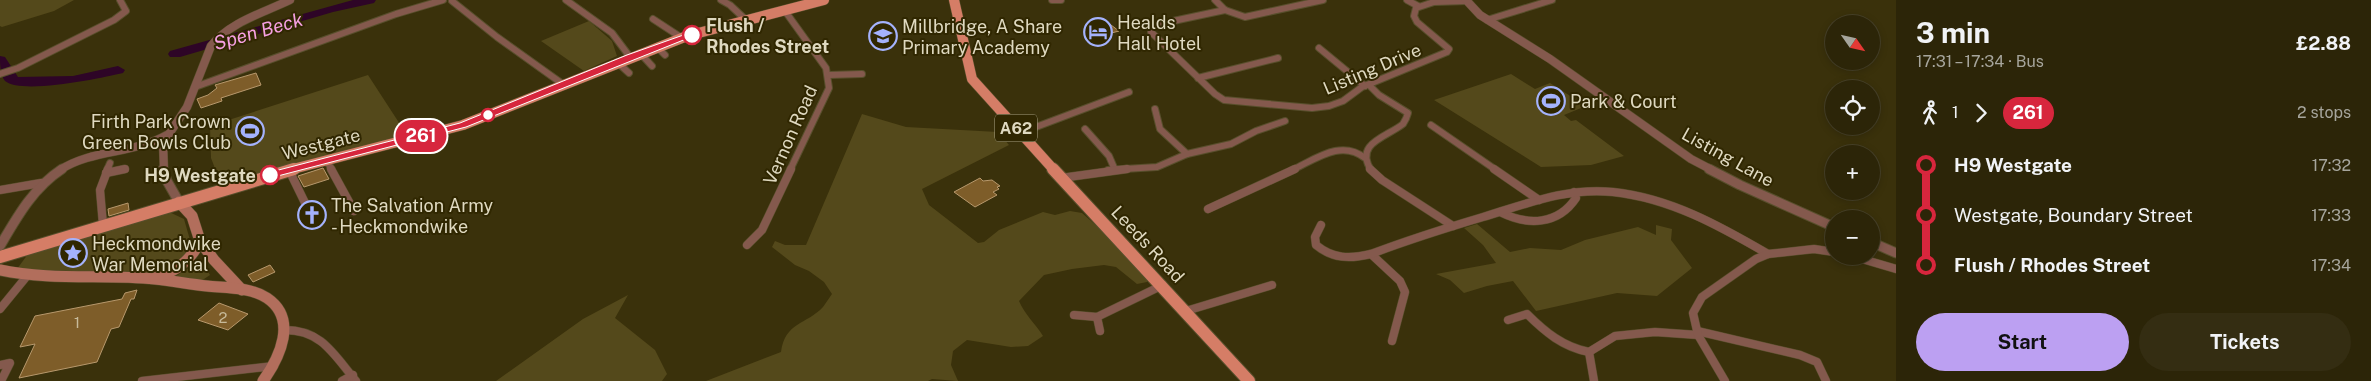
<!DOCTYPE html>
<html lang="en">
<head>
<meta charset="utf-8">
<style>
	body { margin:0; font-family:"Public Sans",sans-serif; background:#342d12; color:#f1f3f6; height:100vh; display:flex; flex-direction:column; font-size:19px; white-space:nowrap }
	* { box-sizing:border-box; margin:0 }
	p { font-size:16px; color:#a6a59c }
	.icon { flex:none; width:28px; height:28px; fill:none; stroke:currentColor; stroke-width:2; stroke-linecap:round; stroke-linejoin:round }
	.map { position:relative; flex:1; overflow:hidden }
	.details { display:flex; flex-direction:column; background:#2c2508; width:475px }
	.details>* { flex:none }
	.badge { padding:0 10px; border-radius:16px; font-size:18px; line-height:32px }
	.needle { width:32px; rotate:124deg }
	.buttons { position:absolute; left:1825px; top:15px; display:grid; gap:10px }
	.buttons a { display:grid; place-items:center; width:55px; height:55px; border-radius:50%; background:#2c2508; box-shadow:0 2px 8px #0003,0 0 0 1px #484229; font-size:25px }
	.map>.badge { position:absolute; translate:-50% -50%; box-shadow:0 0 0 2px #fff }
	.legs { display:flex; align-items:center; gap:8px; height:55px; padding:0 20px; font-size:16px }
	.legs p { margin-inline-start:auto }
	.headline { display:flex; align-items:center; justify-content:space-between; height:85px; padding:0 20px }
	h1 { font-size:28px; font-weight:700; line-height:38px }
	.button { display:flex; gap:10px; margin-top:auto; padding:10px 20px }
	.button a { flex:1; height:58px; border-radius:30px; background:#bca0f2; color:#111; font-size:20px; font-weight:700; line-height:58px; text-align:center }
	.button a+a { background:#342d12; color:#f1f3f6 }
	ul { padding:0 20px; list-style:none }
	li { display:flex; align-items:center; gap:18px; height:50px; font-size:19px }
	li i { display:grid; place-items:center; width:8px; height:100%; margin:0 6px; background:currentColor }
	li i::after { content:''; width:12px; height:12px; margin:-6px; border:4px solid; border-radius:50%; background:#2c2508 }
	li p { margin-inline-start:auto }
	li:first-child i { background:linear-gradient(#0000 50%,currentColor 0) }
	li:last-child i { background:linear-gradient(currentColor 50%,#0000 0) }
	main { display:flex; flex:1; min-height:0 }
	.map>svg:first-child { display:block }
	.green { fill:#54491b }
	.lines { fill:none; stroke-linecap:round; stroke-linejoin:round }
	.river { fill:#2e0527; fill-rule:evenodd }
	.building { fill:#7e5d29; stroke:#b7986c }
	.minor-far1-casing { stroke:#584f2c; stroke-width:8 }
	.minor-casing { stroke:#584f2c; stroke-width:9 }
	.tertiary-far1-casing { stroke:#584f2c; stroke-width:9 }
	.tertiary-casing { stroke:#584f2c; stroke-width:11 }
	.secondary-casing { stroke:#584f2c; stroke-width:12 }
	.primary-far1-casing { stroke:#584f2c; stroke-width:11 }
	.primary-casing { stroke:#584f2c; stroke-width:14 }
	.minor-far1 { stroke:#84594d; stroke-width:6 }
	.minor { stroke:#84594d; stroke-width:8 }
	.tertiary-far1 { stroke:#84594d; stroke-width:8 }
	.tertiary { stroke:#84594d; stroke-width:9 }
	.secondary { stroke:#b26e5c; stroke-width:11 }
	.primary-far1 { stroke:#d57d66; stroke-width:10 }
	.primary { stroke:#d57d66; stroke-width:12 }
	.line-1 { fill:#d7263d; stroke:#fff }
	.stop-1-dot { fill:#fff; stroke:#d7263d; stroke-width:2.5 }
	.labels { text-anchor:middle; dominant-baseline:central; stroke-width:4; stroke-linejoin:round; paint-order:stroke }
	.number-label { font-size:15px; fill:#c7ba9a }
	.shield { fill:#302701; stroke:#aaa487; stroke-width:1 }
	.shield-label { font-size:16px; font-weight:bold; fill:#dfd9c0 }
	.poi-label { font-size:18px; fill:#dfd9c0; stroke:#302701; text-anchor:start }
	.stop-label { font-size:18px; font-weight:bold; fill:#dfd9c0; stroke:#302701; text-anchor:start }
	.street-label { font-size:18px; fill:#dfd9c0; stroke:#302701 }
	.water-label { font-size:19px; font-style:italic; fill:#f6a0e2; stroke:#302701 }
</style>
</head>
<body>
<main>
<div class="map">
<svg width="1896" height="381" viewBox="0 0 1896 381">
	<rect width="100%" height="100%" fill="#3a310b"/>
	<g class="green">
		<polygon points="0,0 74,0 54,11 2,27 0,26"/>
		<polygon points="589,21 612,41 617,56 584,71 541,41"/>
		<polygon points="1511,74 1535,89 1550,83 1586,106 1564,115 1571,121 1576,120 1624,156 1591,165 1541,167 1434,100"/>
		<polygon points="368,75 407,135 221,184 211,158 210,126"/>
		<path d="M862,114L906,127L998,132L1009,145L922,189L929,205L978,243L984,242L999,230L1043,212L1055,215L1070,211L1082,213L1121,247L1149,276L1147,282L1137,284L1116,267L1104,265L1072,269L1044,275L1019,301C1025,315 1035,323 1043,336L1028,346L1011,347L967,340L953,351L951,365L958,381L932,379L928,381H706L781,352C785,322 806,325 823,307C826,303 829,298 832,294L824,282L809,271L795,265L772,247L775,241L785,245H806Z"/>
		<polygon points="165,210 184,219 190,240 190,252 185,261 159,274 17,269 28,254"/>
		<polygon points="1477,224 1510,252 1530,248 1561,250 1585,240 1638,227 1656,235 1656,225 1672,229 1671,240 1692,268 1657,296 1617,293 1536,311 1513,281 1487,286 1464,293 1450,280 1436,274 1496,263 1483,245 1464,228"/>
		<polygon points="201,260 210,275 201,281 173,278"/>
		<polygon points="628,295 615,318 655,350 667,374 662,381 496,381 583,319"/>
	</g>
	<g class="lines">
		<g class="river">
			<polygon points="353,0 376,0 374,3 333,12 180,57 170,57 168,54 170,51"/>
			<path d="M0,56L5,57L18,77L73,76L118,66L125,70L123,73C102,78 22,95 5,81C0,75 0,64 0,56Z"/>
		</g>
	</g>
	<g class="building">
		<polygon points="1107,22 1119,31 1104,35 1095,32 1091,26"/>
		<polygon points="256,73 261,85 221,98 222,101 201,108 197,99 208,95 217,88 215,85"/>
		<polygon points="323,168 329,179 304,187 298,176"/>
		<polygon points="980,178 983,181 992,180 1000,186 997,187 999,189 993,192 997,195 975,207 954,192"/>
		<polygon points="128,203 129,210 109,216 108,209"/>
		<polygon points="270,265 275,272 253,282 248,275"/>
		<polygon points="137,290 134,299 131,299 119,327 111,329 97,362 19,378 35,344 20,347 35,316 122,299 125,293"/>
		<polygon points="219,303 248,314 228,330 198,320"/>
	</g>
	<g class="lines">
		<defs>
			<g id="minor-far1">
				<polyline points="566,0 612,33 630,57"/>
				<polyline points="721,0 730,5 746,20"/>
				<polyline points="1052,0 1061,0"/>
				<polyline points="1215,0 1225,10 1245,17 1323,0"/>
				<polyline points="1407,0 1418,6"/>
				<polyline points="452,1 497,37 564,85"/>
				<polyline points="1225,10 1159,24 1153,27 1151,32 1215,94 1224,100 1312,108 1329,106 1343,101 1362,87 1447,52 1449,49 1417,22 1414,16 1416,8 1434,2 1467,1"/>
				<polyline points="785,11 826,68 829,88 790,170"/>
				<polyline points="653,19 682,38"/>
				<polyline points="1487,20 1552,0"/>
				<polyline points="657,47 665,55"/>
				<polyline points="1319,48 1365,86"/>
				<polyline points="640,53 652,66"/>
				<polyline points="617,62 629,73"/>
				<polyline points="0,74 18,68 114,20 126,11 120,0"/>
				<polyline points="829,75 862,74"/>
				<polyline points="1198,78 1278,58"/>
				<path d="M1369,85L1379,95L1408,113C1407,117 1405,121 1403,124C1387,137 1354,143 1371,170"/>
				<polyline points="195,87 396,14 443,0"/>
				<polyline points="1155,109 1160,129 1187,154"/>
				<polyline points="1431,125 1496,170"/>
				<polyline points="1085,129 1109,156 1115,170"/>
				<polyline points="1020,133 1129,92"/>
				<polyline points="327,161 332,170"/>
				<polyline points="107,170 110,163"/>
				<polyline points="120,170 125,169"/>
				<polyline points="1108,170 1157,167 1187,154 1231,144 1256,131 1285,121"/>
				<path d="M1292,170C1316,159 1341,139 1365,158"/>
			</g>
			<g id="minor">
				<polyline points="331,169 354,211"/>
				<polyline points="1370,169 1382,180 1453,226"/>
				<polyline points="1494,169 1539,200"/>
				<polyline points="289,170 308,209"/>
				<polyline points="106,173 125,169"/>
				<polyline points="1061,178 1127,169"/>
				<polyline points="0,190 41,183"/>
				<polyline points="1208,209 1295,169"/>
				<path d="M1500,212C1528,226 1558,225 1576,198L1574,192"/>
				<polyline points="103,225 100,190 108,169"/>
				<path d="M1321,225L1315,237L1316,245C1333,259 1350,259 1371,254L1400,281L1405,292L1392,341"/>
				<polyline points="747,245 762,230 791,169"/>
				<path d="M1371,254C1408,240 1446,228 1483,217C1526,204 1568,187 1613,192C1670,198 1720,226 1768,254"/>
				<polyline points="1852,256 1896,269"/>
				<polyline points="0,309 27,276"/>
				<polyline points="1186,311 1272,285"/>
				<polyline points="1074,315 1097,317 1163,285"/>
				<polyline points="1097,317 1100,331"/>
				<path d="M1508,320L1527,314C1545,332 1563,347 1589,352"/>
				<path d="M285,330C322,330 334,355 356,381"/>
				<polyline points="1697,331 1800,355 1817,362 1826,381"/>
				<polyline points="0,365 10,363 1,381"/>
				<polyline points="142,381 274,366"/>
				<polyline points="342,381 353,375"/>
				<polyline points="1594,381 1589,352 1615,336 1655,332 1698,335"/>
				<polyline points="1725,381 1698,335 1693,313 1702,297 1756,259 1768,254 1814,249 1834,252"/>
			</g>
			<g id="tertiary-far1">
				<polyline points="1466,0 1480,15 1550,59 1691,159 1712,170"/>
				<path d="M60,170C92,149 134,154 167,135"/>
				<path d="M164,170L163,143L187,107L211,46C230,22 263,13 290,0"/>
			</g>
			<g id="tertiary">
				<polyline points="163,169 167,181 179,202"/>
				<polyline points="1709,169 1740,185 1834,227"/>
				<polyline points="1871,242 1896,253"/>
				<path d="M0,246C17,217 33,188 62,169"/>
			</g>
			<g id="secondary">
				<polyline points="179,202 192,216 200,241 214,260 242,290"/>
				<path d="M0,270C51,281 103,274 155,279C172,281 190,284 207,286C226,288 250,287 267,298C298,319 280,357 263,381"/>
				<path d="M155,278C176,271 190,262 200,241"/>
			</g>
			<g id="primary-far1">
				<polyline points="954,0 972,79 1054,170"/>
				<polyline points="289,170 463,125 687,36 824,0"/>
			</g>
			<g id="primary">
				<polyline points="1053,169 1249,381"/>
				<polyline points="0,257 294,169"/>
			</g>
		</defs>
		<use href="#minor-far1" class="minor-far1-casing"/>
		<use href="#minor" class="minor-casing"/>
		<use href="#tertiary-far1" class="tertiary-far1-casing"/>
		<use href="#tertiary" class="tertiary-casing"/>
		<use href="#secondary" class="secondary-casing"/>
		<use href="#primary-far1" class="primary-far1-casing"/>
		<use href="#primary" class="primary-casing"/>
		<use href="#minor-far1" class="minor-far1"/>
		<use href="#minor" class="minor"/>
		<use href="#tertiary-far1" class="tertiary-far1"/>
		<use href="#tertiary" class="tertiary"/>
		<use href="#secondary" class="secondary"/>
		<use href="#primary-far1" class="primary-far1"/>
		<use href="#primary" class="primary"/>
	</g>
	<polygon class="line-1" points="689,33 696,35 466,127 270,178 265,175 267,173 460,123 627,55"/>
	<defs>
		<symbol id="hotel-ring" viewBox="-11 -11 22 22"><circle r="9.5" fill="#302701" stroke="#a4b2fc" stroke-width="1.5"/><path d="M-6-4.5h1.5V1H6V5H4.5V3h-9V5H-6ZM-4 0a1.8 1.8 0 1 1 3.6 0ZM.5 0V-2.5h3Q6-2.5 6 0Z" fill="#a4b2fc"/></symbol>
		<symbol id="school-ring" viewBox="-11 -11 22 22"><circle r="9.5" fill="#302701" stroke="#a4b2fc" stroke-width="1.5"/><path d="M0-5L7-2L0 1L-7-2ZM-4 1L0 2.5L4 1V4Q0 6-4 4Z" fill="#a4b2fc"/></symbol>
		<symbol id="stadium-ring" viewBox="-11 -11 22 22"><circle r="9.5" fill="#302701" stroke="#a4b2fc" stroke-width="1.5"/><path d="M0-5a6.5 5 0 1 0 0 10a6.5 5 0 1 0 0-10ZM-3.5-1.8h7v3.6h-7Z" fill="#a4b2fc"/></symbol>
		<symbol id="church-ring" viewBox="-11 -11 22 22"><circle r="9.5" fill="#302701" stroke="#a4b2fc" stroke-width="1.5"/><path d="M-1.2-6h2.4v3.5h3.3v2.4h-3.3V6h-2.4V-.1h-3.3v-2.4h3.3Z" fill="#a4b2fc"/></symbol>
		<symbol id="sight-ring" viewBox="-11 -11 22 22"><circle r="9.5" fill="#302701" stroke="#a4b2fc" stroke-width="1.5"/><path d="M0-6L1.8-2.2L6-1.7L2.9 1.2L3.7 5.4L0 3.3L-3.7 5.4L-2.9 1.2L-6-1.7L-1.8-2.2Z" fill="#a4b2fc"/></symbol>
	</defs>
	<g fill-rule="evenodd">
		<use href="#hotel-ring" x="1082" y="16" width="32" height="32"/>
		<use href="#school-ring" x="867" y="20" width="32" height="32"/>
		<use href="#stadium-ring" x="1535" y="85" width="32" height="32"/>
		<use href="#stadium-ring" x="234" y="115" width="32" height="32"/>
		<use href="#church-ring" x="296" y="199" width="32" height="32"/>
		<use href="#sight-ring" x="57" y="237" width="32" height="32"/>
	</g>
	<g class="stop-1-dot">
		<circle cx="692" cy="35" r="9"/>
		<circle cx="488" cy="115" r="6"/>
		<circle cx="270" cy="175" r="9"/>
	</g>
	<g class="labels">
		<g class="number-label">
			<text x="223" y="317">2</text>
			<text x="77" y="322">1</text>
		</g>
		<rect class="shield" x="995" y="114.5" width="42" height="27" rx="4"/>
		<g class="shield-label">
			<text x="1016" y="128">A62</text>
		</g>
		<g class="poi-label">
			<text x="1117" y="22">Healds<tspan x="1117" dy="21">Hall Hotel</tspan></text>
			<text x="902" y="26">Millbridge, A Share<tspan x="902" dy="21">Primary Academy</tspan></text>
			<text x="1570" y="101">Park &amp; Court</text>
			<text x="231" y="121" text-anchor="end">Firth Park Crown<tspan x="231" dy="21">Green Bowls Club</tspan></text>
			<text x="331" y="205">The Salvation Army<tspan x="331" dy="21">- Heckmondwike</tspan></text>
			<text x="92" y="243">Heckmondwike<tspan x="92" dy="21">War Memorial</tspan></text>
		</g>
		<g class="stop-label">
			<text x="706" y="25">Flush /<tspan x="706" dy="21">Rhodes Street</tspan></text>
			<text x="256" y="175" text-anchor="end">H9 Westgate</text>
		</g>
		<g class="street-label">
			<text transform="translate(1372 69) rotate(-23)">Listing Drive</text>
			<text transform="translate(790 135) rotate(-66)">Vernon Road</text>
			<text transform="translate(321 144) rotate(-14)">Westgate</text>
			<text transform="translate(1728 157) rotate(29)">Listing Lane</text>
			<text transform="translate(1148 244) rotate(47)">Leeds Road</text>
		</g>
		<g class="water-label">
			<text transform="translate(258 31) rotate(-16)">Spen Beck</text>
		</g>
	</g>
</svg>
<div class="buttons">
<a><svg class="needle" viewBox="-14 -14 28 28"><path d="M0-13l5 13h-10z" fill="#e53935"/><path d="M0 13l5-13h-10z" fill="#a6a59c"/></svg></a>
<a><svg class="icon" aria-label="locate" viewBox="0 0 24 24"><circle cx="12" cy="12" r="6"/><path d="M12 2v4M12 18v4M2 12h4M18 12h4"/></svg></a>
<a>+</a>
<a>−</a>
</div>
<b class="badge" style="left:421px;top:136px;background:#d7263d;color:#fff">261</b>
</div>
<section class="details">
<div class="headline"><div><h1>3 min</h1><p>17:31 – 17:34 · Bus</p></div><b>£2.88</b></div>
<div class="legs"><svg class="icon" aria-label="walk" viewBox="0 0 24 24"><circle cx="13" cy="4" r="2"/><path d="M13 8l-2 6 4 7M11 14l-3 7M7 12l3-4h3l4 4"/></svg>1<svg class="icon" aria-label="forward" viewBox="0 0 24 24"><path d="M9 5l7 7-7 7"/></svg><b class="badge" style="background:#d7263d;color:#fff">261</b><p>2 stops</p></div>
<ul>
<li><i style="color:#d7263d"></i><b>H9 Westgate</b><p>17:32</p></li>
<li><i style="color:#d7263d"></i><span>Westgate, Boundary Street</span><p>17:33</p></li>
<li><i style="color:#d7263d"></i><b>Flush / Rhodes Street</b><p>17:34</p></li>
</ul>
<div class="button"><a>Start</a><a>Tickets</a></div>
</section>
</main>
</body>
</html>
